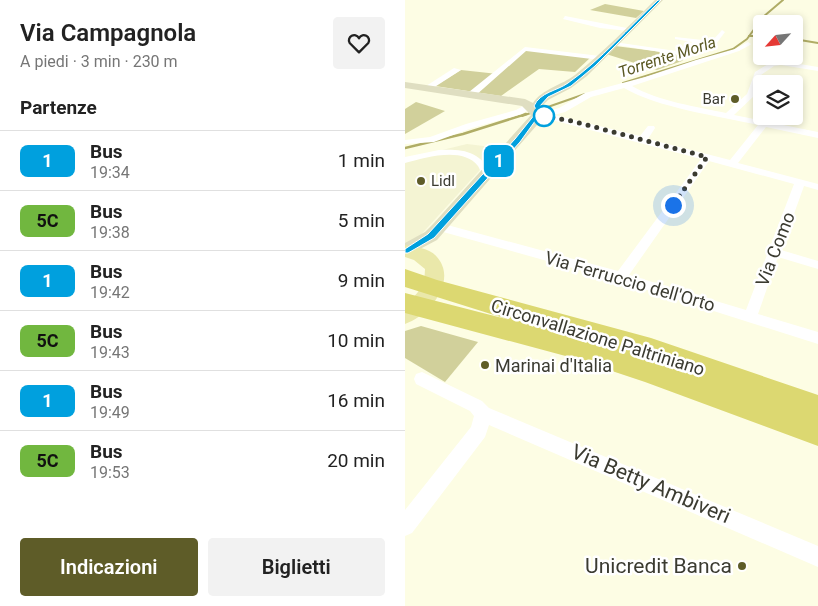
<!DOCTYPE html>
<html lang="it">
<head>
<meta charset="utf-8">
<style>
	body { margin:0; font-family:Roboto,sans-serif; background:#f2f2f2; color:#222; height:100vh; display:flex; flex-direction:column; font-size:19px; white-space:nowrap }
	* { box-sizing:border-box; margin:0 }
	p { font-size:16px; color:#767676 }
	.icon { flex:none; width:28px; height:28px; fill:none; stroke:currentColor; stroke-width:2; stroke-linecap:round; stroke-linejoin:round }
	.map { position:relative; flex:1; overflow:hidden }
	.sheet { display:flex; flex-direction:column; background:#fff; width:405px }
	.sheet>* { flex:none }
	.badge { padding:0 10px; border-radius:8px; font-size:18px; line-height:32px }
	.needle { width:32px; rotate:243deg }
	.controls { position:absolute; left:348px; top:15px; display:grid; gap:10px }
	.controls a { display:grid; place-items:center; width:50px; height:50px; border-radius:5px; background:#fff; box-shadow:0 2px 8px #0003; font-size:25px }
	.you { position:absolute; width:25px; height:25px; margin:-12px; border:4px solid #fff; border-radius:50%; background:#1a73e8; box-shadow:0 0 0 8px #1a73e833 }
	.map>.badge { position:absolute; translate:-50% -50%; box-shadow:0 0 0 2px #fff }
	h2 { padding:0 20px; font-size:19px; line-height:45px }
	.round { display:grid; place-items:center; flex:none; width:52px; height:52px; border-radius:5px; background:#f2f2f2 }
	.head { display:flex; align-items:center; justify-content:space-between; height:85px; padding:0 20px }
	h1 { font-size:24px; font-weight:600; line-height:38px }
	.cta { display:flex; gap:10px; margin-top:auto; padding:10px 20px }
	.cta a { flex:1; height:58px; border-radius:5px; background:#5e5c28; color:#fff; font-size:20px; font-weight:600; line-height:58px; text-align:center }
	.cta a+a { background:#f2f2f2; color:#222 }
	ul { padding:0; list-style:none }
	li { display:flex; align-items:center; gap:15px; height:60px; padding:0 20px; border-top:1px solid #e0e0e0 }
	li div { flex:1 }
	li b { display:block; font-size:19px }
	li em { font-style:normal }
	li .badge { min-width:55px; font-weight:700; text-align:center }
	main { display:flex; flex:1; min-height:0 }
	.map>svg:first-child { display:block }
	.built { fill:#f4f4d3 }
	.green { fill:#d1d09b }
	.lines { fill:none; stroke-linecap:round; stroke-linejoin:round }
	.stream-far1 { stroke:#b0ad66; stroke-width:2 }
	.stream { stroke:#b0ad66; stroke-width:2.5 }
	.street { fill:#fff; fill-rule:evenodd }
	.secondary { fill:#dfdec1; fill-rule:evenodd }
	.primary { fill:#eae8aa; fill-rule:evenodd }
	.highway { fill:#dcd871; fill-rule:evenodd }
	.line { fill:#00a0de; stroke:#fff }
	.walk { stroke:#3b3b31; stroke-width:5; stroke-dasharray:0 9 }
	.poi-dot { fill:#5e5c28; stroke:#fff; stroke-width:2 }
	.stop-dot { fill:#fff; stroke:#00a0de; stroke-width:2.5 }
	.labels { text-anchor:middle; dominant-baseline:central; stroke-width:5; stroke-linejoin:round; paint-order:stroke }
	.far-poi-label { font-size:15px; fill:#3b3b31; stroke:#fff; text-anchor:end }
	.far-water-label { font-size:16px; font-style:italic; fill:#5a5823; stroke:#fff }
	.street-label { font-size:18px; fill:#3b3b31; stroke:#fff }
	.poi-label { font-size:18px; fill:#3b3b31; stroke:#fff; text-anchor:start }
	.near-street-label { font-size:21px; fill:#3b3b31; stroke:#fff }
	.near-poi-label { font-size:21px; fill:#3b3b31; stroke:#fff; text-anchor:end }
</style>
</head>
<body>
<main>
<section class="sheet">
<div class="head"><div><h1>Via Campagnola</h1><p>A piedi · 3 min · 230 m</p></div><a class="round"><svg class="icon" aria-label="heart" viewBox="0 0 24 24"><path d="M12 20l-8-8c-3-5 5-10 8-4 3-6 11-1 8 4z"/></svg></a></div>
<h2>Partenze</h2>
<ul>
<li><span class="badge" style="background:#00a0de;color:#fff">1</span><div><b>Bus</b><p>19:34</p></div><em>1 min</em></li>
<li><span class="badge" style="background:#71b73f;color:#111">5C</span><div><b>Bus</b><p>19:38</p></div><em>5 min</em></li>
<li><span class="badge" style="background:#00a0de;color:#fff">1</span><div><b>Bus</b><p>19:42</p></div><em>9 min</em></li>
<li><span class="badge" style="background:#71b73f;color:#111">5C</span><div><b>Bus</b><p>19:43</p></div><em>10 min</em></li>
<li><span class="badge" style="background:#00a0de;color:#fff">1</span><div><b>Bus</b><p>19:49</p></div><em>16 min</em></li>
<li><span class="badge" style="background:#71b73f;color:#111">5C</span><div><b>Bus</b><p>19:53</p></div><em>20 min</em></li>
</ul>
<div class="cta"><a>Indicazioni</a><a>Biglietti</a></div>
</section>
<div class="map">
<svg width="413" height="606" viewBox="0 0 413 606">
	<rect width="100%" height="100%" fill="#fdfde4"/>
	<polygon class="built" points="62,144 95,148 12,239 0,244 0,159"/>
	<g class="green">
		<polygon points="200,4 239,11 231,18 185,10"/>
		<polygon points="210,46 281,55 277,61 252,70 201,54"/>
		<polygon points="121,50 186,57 170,72 134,69 96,96 30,86 56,70 93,74"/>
		<polygon points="11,102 40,111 0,134 0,109"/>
		<polygon points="16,326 73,342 40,382 0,358 0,331"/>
	</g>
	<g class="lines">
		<g class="stream-far1">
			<polyline points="344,36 356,36"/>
			<polyline points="389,39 413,43"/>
			<polyline points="218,83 328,49 342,39 358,17 378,0"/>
			<polyline points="117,116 180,94"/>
		</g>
		<polyline class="stream" points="0,148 58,134 121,114"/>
		<g class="street">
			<polygon points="160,16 227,29 224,31 195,28 158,19"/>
			<polygon points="317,30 320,32 311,44 293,43 280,56 206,44 209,42 278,52 287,42 270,39 270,37 307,41"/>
			<path d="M343,42L346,44L345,45L334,51L227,86C253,101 292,107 321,113L342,94L350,72L365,63L376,61L413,67V71L376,65L369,66L356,75L350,95L329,115L413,132V138L361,127L333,163L413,184V190L399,186L376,250L413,261V269L373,257L353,314L413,332V344L214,281L31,230L29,227L35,223L213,271L296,159L128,115L154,108L180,93L240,77L291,60L330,49ZM219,88C253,108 314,116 353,125L325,160L243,139L250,128L249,126H243L235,136L149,115L160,112L186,97ZM304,161L389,184L341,310L224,275Z"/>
			<polygon points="120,47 195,56 198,58 195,60 121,51 70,96 64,96 64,92"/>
			<polygon points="49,68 56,70 25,90 18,88"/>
			<polygon points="122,104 129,106 117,114 67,128 29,142 0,144 0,140 25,137 61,124 111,110"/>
			<path d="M34,150C59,149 75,151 87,175L82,178L78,177C76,174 75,169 73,166C57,146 20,158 0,163V157Z"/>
			<polygon points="17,372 77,401 84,408 413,546 413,567 84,425 80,437 7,533 0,536 0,510 66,427 69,416 65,411 11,384 9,379 11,374"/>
		</g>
		<path class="secondary" d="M250,0H258L182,76L166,88L143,100L134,109L138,115L132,125L32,240L0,257V243L20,232L29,223L126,115L117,106L0,88V82L120,99L128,103C137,89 157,85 170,75C198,52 224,26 250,0Z"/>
		<path class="primary" d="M0,245C11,247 25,248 32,257C53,281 24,316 0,324V304C13,295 20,285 20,269L9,260L0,257Z"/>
		<polygon class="highway" points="0,269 32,280 246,338 413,395 413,446 240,382 168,358 0,313 0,293 105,320 0,287"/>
	</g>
	<path class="line" d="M253,0H256L190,66L166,86L143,97L135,106L141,118L133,117L115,142L29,238L3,253H0V249L23,234L110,139L130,114H134L129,106C135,92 152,91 163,83C196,60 224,27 253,0Z"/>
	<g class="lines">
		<polyline class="walk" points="139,116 167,121 302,157 268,205"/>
	</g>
	<g class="poi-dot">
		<circle cx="330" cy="99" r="5"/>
		<circle cx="16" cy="181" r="5"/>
		<circle cx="80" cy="365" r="5"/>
		<circle cx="337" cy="566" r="5"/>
	</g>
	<circle class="stop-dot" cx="139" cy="116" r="10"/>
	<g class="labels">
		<g class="far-poi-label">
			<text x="320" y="99">Bar</text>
			<text x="26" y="181" text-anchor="start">Lidl</text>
		</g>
		<g class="far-water-label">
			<text transform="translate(262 57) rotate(-18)">Torrente Morla</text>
		</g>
		<g class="street-label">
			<text transform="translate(370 249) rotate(-69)">Via Como</text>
			<text transform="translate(225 281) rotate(16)">Via Ferruccio dell'Orto</text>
			<text transform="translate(193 337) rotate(17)">Circonvallazione Paltriniano</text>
		</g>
		<g class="poi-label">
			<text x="90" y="365">Marinai d'Italia</text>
		</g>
		<g class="near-street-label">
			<text transform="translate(246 484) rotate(23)">Via Betty Ambiveri</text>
		</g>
		<g class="near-poi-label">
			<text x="327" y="566">Unicredit Banca</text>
		</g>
	</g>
</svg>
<div class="controls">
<a><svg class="needle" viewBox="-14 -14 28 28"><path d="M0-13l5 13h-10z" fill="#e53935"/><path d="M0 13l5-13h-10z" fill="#767676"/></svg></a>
<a><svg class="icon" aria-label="layers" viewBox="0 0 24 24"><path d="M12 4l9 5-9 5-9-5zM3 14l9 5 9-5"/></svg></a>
</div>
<div class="you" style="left:268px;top:205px"></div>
<b class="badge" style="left:94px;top:161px;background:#00a0de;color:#fff">1</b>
</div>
</main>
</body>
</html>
